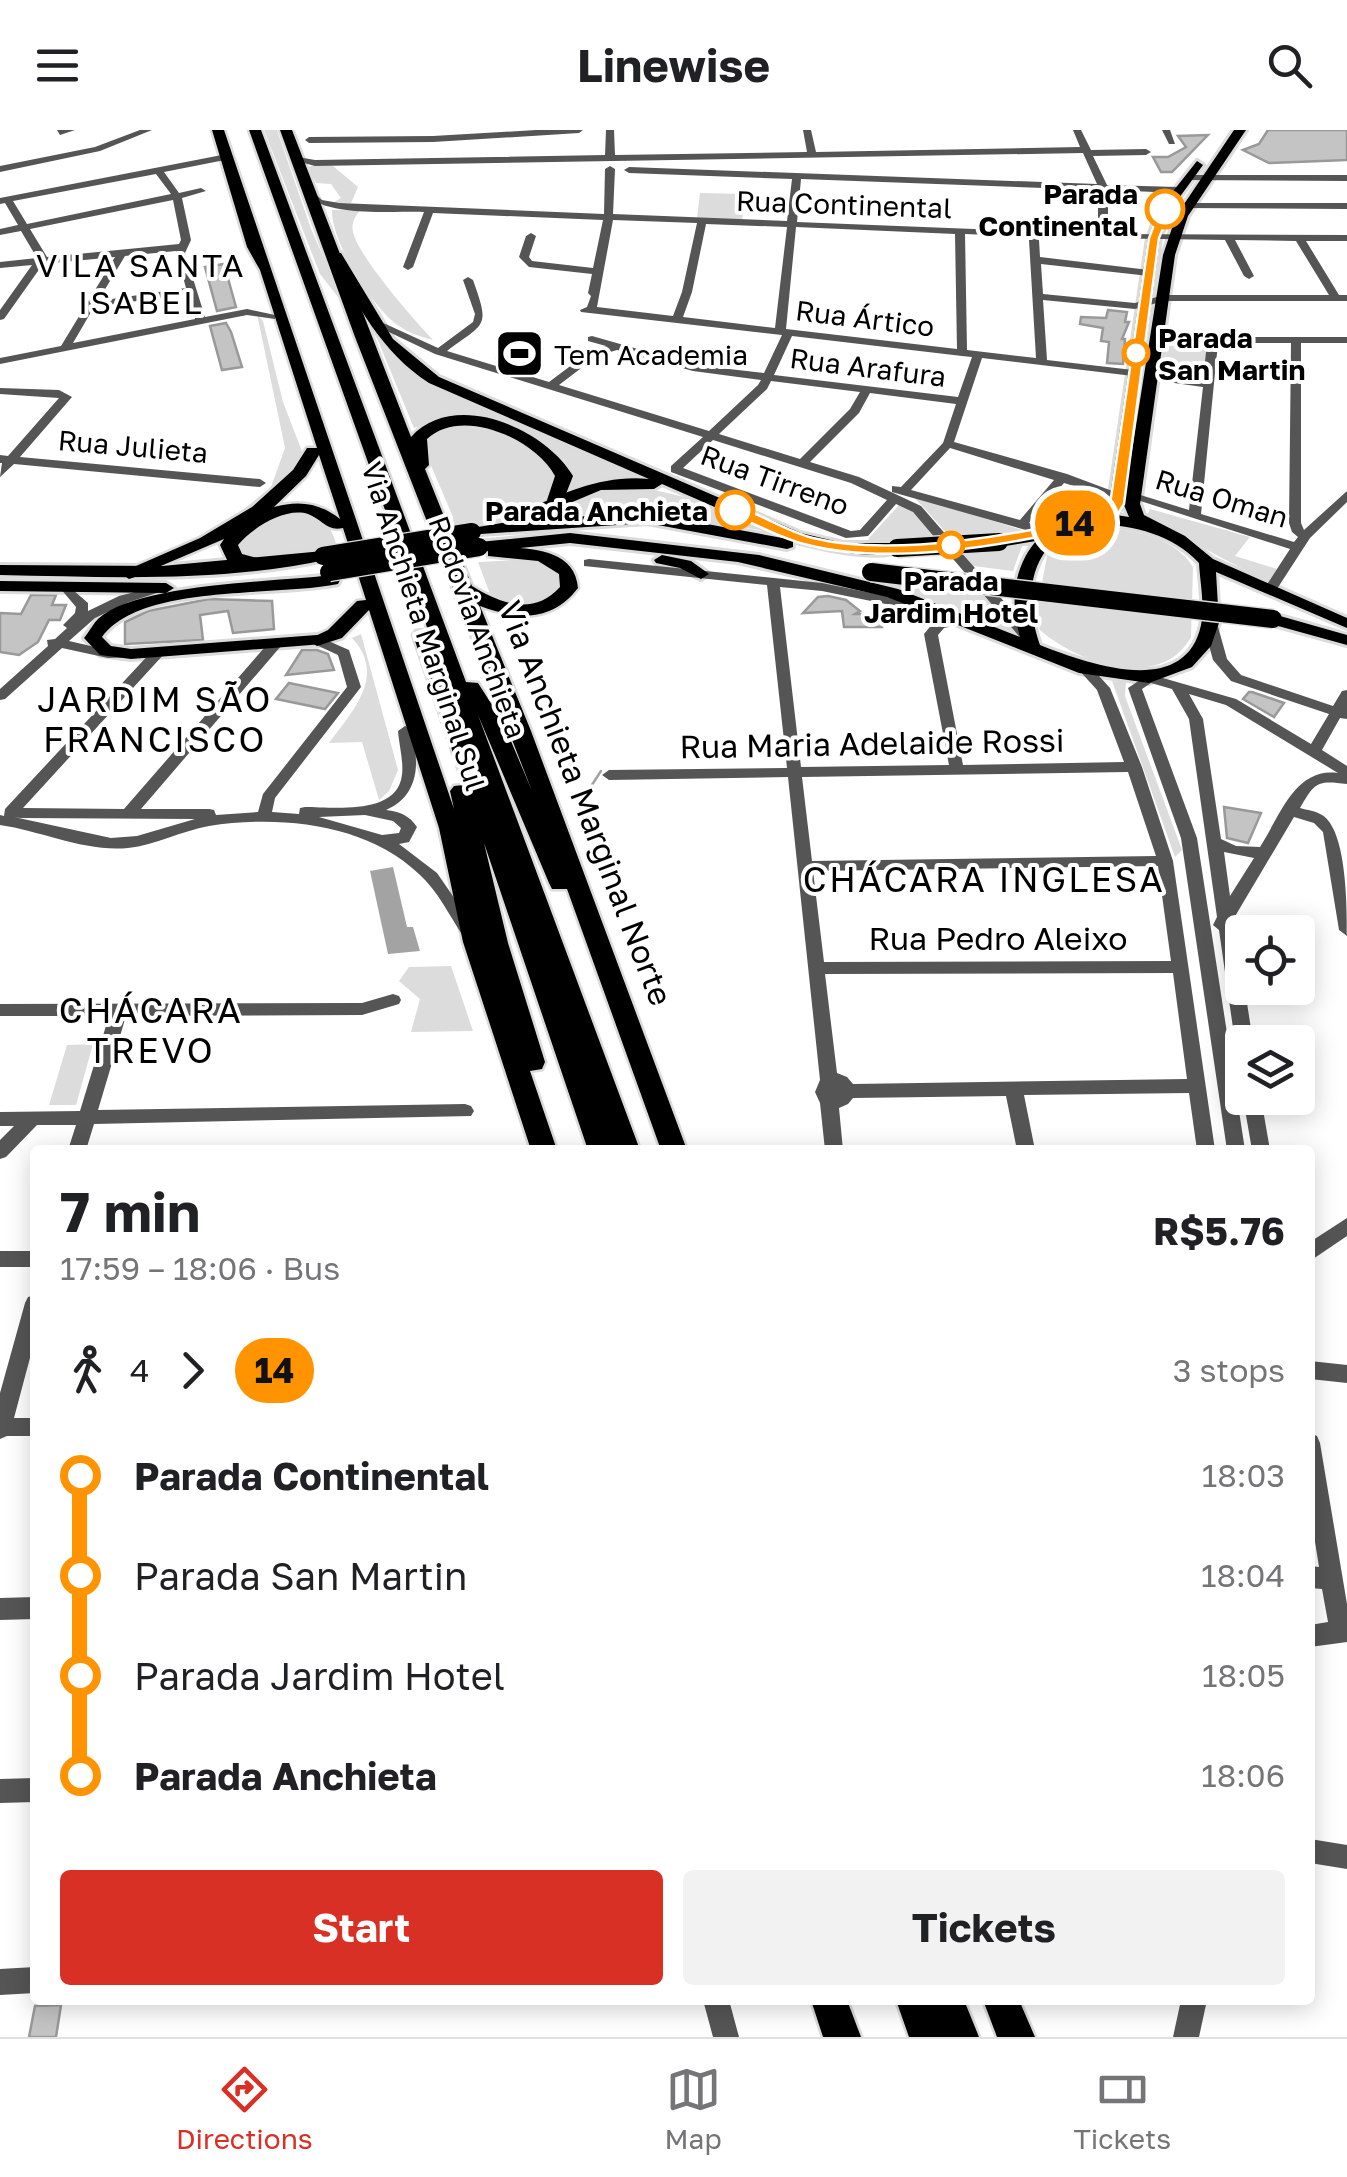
<!DOCTYPE html>
<html lang="en">
<head>
<meta charset="utf-8">
<style>
	body { margin:0; font-family:"Golos Text",sans-serif; background:#f2f2f2; color:#202124; height:100vh; display:flex; flex-direction:column; font-size:38px; white-space:nowrap }
	* { box-sizing:border-box; margin:0 }
	p { font-size:32px; color:#757577 }
	.icon { flex:none; width:55px; height:55px; fill:none; stroke:currentColor; stroke-width:2; stroke-linecap:round; stroke-linejoin:round }
	.map { position:relative; flex:1; overflow:hidden }
	.sheet { position:absolute; left:30px; top:1015px; width:1285px; height:860px; display:flex; flex-direction:column; background:#fff; border-radius:10px; box-shadow:0 5px 25px #0003 }
	.sheet>* { flex:none }
	.badge { padding:0 20px; border-radius:32px; font-size:35px; line-height:65px }
	.buttons { position:absolute; left:1225px; top:785px; display:grid; gap:20px }
	.buttons a { display:grid; place-items:center; width:90px; height:90px; border-radius:10px; background:#fff; box-shadow:0 5px 25px #0003; font-size:50px }
	.map>.badge { position:absolute; translate:-50% -50%; box-shadow:0 0 0 5px #fff }
	.legs { display:flex; align-items:center; gap:15px; height:110px; padding:0 30px; font-size:32px }
	.legs p { margin-inline-start:auto }
	.headline { display:flex; align-items:center; justify-content:space-between; height:170px; padding:0 30px }
	h1 { font-size:55px; font-weight:700; line-height:75px }
	.button { display:flex; gap:20px; margin-top:auto; padding:20px 30px }
	.button a { flex:1; height:115px; border-radius:10px; background:#d93025; color:#fff; font-size:40px; font-weight:700; line-height:115px; text-align:center }
	.button a+a { background:#f2f2f2; color:#202124 }
	ul { padding:0 30px; list-style:none }
	li { display:flex; align-items:center; gap:35px; height:100px; font-size:38px }
	li i { display:grid; place-items:center; width:15px; height:100%; margin:0 12px; background:currentColor }
	li i::after { content:''; width:25px; height:25px; margin:-12px; border:8px solid; border-radius:50%; background:#fff }
	li p { margin-inline-start:auto }
	li:first-child i { background:linear-gradient(#0000 50%,currentColor 0) }
	li:last-child i { background:linear-gradient(currentColor 50%,#0000 0) }
	header { display:flex; justify-content:space-between; align-items:center; height:130px; padding:0 30px; background:#fff; font-size:45px; font-weight:700 }
	.dock { display:flex; justify-content:space-around; align-items:center; height:140px; border-top:2px solid #e0e0e0; background:#fff; font-size:28px; color:#757577 }
	.dock a { display:grid; justify-items:center; gap:5px }
	.dock .selected { color:#d93025 }
	.map>svg:first-child { display:block }
	.green { fill:#dcdcdc }
	.water { fill:#a3a3a3 }
	.lines { fill:none; stroke-linecap:round; stroke-linejoin:round }
	.stream { stroke:#a3a3a3; stroke-width:2.5 }
	.building { fill:#c4c4c4; stroke:#999; stroke-width:2.5 }
	.major-casing { stroke:#dbdbdb; stroke-width:6 }
	.highway-casing { stroke:#dbdbdb; stroke-width:5 }
	.minor { fill:#555; fill-rule:evenodd }
	.major { fill:#000; fill-rule:evenodd }
	.highway { fill:#000; fill-rule:evenodd }
	.major-bridge-casing { stroke:#dbdbdb; stroke-width:21; stroke-linecap:butt }
	.major-bridge { stroke:#000; stroke-width:18 }
	.line-1 { fill:#ff9300; stroke:#fff; stroke-width:2.5 }
	.stop-1-dot { fill:#fff; stroke:#ff9300; stroke-width:5 }
	.labels { text-anchor:middle; dominant-baseline:central; stroke-width:8; stroke-linejoin:round; paint-order:stroke }
	.far-stop-label { font-size:28px; font-weight:bold; fill:#000; stroke:#fff; text-anchor:end }
	.far-street-label { font-size:28px; fill:#000; stroke:#fff }
	.far-poi-label { font-size:28px; fill:#000; stroke:#fff; text-anchor:start }
	.far-quarter-label { font-size:32px; letter-spacing:2.5px; fill:#000; stroke:#fff }
	.street-label { font-size:32px; fill:#000; stroke:#fff }
	.neighbourhood-label { font-size:35px; letter-spacing:2.5px; fill:#000; stroke:#fff }
</style>
</head>
<body>
<header><svg class="icon" aria-label="menu" viewBox="0 0 24 24"><path d="M4 6h16M4 12h16M4 18h16"/></svg>Linewise<svg class="icon" aria-label="search" viewBox="0 0 24 24"><circle cx="10" cy="10" r="6"/><path d="M15 15l6 6"/></svg></header>
<div class="map">
<svg width="1347" height="1907" viewBox="0 0 1347 1907">
	<rect width="100%" height="100%" fill="#fff"/>
	<g class="green">
		<polygon points="264,0 277,0 311,99 345,176 320,144"/>
		<polygon points="315,35 333,36 358,57 351,73 333,73 341,68 331,54 316,53 307,37"/>
		<polygon points="700,63 747,64 742,90 697,88"/>
		<path d="M332,80H360C355,87 351,93 353,102C358,126 414,190 433,210C417,206 402,200 390,189C368,168 331,110 332,80Z"/>
		<path d="M257,184L263,191L283,272L303,324C288,362 247,382 214,404L271,357L285,318Z"/>
		<polygon points="372,196 393,227 425,250 649,349 600,350 569,361 570,340 564,329 511,298 452,286 414,298"/>
		<polygon points="1162,213 1208,213 1205,251 1159,245"/>
		<path d="M442,295C455,295 469,294 481,296C510,301 585,339 541,371C517,389 482,395 454,401L453,387L424,319V310Z"/>
		<polygon points="641,357 693,369 765,401 647,382 537,390 598,358"/>
		<polygon points="913,366 1032,403 952,409"/>
		<polygon points="1052,371 1085,380 1094,374 1109,375 1099,385 1049,398 1033,392"/>
		<polygon points="899,375 906,375 938,409 874,414 868,409"/>
		<path d="M1150,379L1250,407L1235,426L1277,439L1269,451C1226,433 1189,407 1146,388Z"/>
		<path d="M300,382C325,384 331,396 338,419C312,423 260,440 238,420L241,409L283,384Z"/>
		<path d="M1108,398C1140,401 1174,408 1193,437L1191,507C1160,563 1076,532 1040,500L1036,485L1048,421L1072,404Z"/>
		<polygon points="1022,416 1013,441 973,436 960,420"/>
		<path d="M523,430L553,435L561,441C566,479 518,482 492,469L478,432Z"/>
		<polygon points="870,448 981,461 1019,505"/>
		<path d="M361,504L398,640L389,661L379,670L362,612L329,613C353,581 387,545 352,508Z"/>
		<polygon points="1112,551 1126,552 1125,566 1182,720 1175,727"/>
		<polygon points="451,836 473,901 411,902 420,869 399,851 409,837"/>
		<polygon points="93,914 76,975 49,975 67,915"/>
	</g>
	<polygon class="water" points="393,737 407,797 413,797 420,821 388,824 370,741"/>
	<g class="lines">
		<polyline class="stream" points="588,661 601,641"/>
	</g>
	<g class="building">
		<polygon points="1268,0 1347,0 1347,30 1269,33 1243,20 1259,14"/>
		<polygon points="1208,5 1172,42 1161,42 1153,27 1168,27 1186,17 1178,6"/>
		<polygon points="224,134 236,177 217,181 205,137"/>
		<polygon points="1108,180 1127,182 1125,192 1129,192 1122,209 1125,209 1123,234 1107,233 1109,212 1101,211 1103,198 1080,194 1081,187 1106,188"/>
		<polygon points="226,193 231,202 242,237 222,240 210,196"/>
		<polygon points="519,213 541,219 520,234 498,228"/>
		<polygon points="31,465 56,465 52,475 66,475 60,490 49,490 38,512 19,525 0,522 0,483 21,484"/>
		<polygon points="828,466 846,470 860,481 855,484 880,484 882,497 844,497 842,481 803,483 818,467"/>
		<polygon points="209,469 272,471 274,499 233,503 228,481 200,485 203,510 125,514 125,492 148,481"/>
		<polygon points="302,520 317,520 328,524 334,540 286,545"/>
		<polygon points="289,553 338,563 325,579 276,569"/>
		<polygon points="1249,562 1252,562 1284,573 1274,587 1243,569"/>
		<polygon points="1224,677 1261,683 1248,713 1227,708"/>
		<polygon points="61,1875 56,1907 29,1907 35,1876"/>
	</g>
	<g class="lines">
		<defs>
			<g id="major">
				<path d="M1234,0H1246L1188,86L1175,125L1140,374L1144,385L1185,406L1213,429L1347,488V498L1216,442L1219,493L1211,516L1192,537L1149,553L1079,543L887,467L738,432L570,413L479,422L471,417L479,412L570,403L759,425L898,459L1020,507C1010,474 1013,438 1036,411L999,417L991,412C1006,402 1028,406 1046,400C1065,395 1079,386 1100,385L1109,373L1148,108L1159,79L1197,31L1203,35L1171,79L1160,108L1129,340L1163,125L1176,86ZM1124,375L1129,387L1116,385ZM1097,394C1135,396 1172,404 1199,433C1200,452 1205,476 1201,495C1185,570 1086,533 1040,515C1021,461 1031,403 1097,394Z"/>
				<path d="M331,123H341L393,209L439,247L801,403L843,413H897L905,418C882,434 820,418 793,411V417L787,419L647,393L466,405V399L508,392L509,388C555,367 598,344 649,349L429,253C381,222 357,174 330,126ZM662,354L788,409L647,383L532,389L601,360L654,359Z"/>
				<path d="M323,421L331,426L329,429C223,453 108,447 0,445V435L162,436Z"/>
				<polygon points="662,425 691,431 709,444 701,449 680,438 656,433 654,430"/>
				<path d="M332,445L340,450L338,454C276,467 141,453 102,507L111,516L131,519L317,505L323,506V514L131,529L100,525L84,508C89,502 93,494 98,489C136,453 278,452 332,445Z"/>
				<polygon points="0,451 166,453 174,458 166,463 0,461"/>
				<polygon points="1273,484 1347,505 1347,515 1267,493 1267,485"/>
			</g>
			<g id="highway">
				<path d="M212,0H224L454,679L450,661L454,656L464,655L413,505L416,501L428,500L249,0H261L466,552L478,553L503,592L532,661L355,207L280,0H292L411,307C454,259 545,298 573,346L562,374H550L547,370L555,346C535,309 462,276 427,309L429,335L425,339L472,456C501,474 534,486 560,457L559,444L538,431L488,426V418L494,417C527,418 575,417 578,458C552,492 518,490 480,476L531,601L687,1020H661L567,759H552L549,753L478,585L640,1020H614L606,998L614,1020H588L484,713L508,813L545,932L542,939L530,941L557,1020H531L463,812L439,698L369,480L342,508L317,516L307,510L328,500L357,471L366,470L343,398C327,402 322,389 308,384C285,377 252,398 238,415L242,424L269,431V439L228,432L220,415L224,409L135,447L129,449L120,443L200,408L252,377L293,340L307,318H317L260,140L247,117ZM319,325L340,389C320,373 299,370 274,377L306,346Z"/>
				<polygon points="811,1870 847,1870 861,1907 823,1907"/>
				<polygon points="896,1870 964,1870 979,1907 909,1907"/>
				<polygon points="983,1870 1019,1870 1035,1907 997,1907"/>
			</g>
		</defs>
		<use href="#major" class="major-casing"/>
		<use href="#highway" class="highway-casing"/>
		<g class="minor">
			<polygon points="57,0 75,0 60,5"/>
			<polygon points="140,0 152,0 100,21 0,42 0,36 95,17"/>
			<polygon points="536,0 583,0 579,3 433,12 309,13 305,10 309,7 433,6"/>
			<path d="M606,0H614L615,25L807,22L803,0H811L816,22L1080,17L1073,0H1081L1091,20L1146,19L1151,22L1146,25L1093,26L1107,55L1178,57L1183,60L1178,63L1108,60V104L1347,105V111H1306L1339,165H1347V171H1164L1135,179L1043,170L1047,230L1133,240L1139,243L1133,246L982,228L954,312L1067,344L1123,365L1117,369L1064,353L1029,393L1058,401V407L1054,408L892,362V356L901,357L943,313L956,274L870,263L859,283L810,332L859,347L921,376L1034,506V512H1024L913,382L896,374L868,406L846,408L671,342V336L703,307L435,224L370,193L379,191L438,218L473,192L475,184L463,150L468,147L473,150C490,198 486,192 447,221L549,252L589,222L606,216L588,211V207L592,206L694,235L764,243L782,205L581,182L580,180L587,177L591,166L588,163L592,144L529,137L519,127L526,106L531,103L536,106L529,127L532,131L593,138L603,90L433,83L413,137L408,140L403,137L424,82C393,81 328,87 306,65L314,63L322,70L339,73L604,84L605,39L610,36L615,39L613,84L787,91L792,49L629,43L624,40L629,37L1097,54L1083,23L315,36L293,30L298,27L315,30L605,25ZM801,49L1098,60V104L797,92ZM613,90L697,93L682,162L673,186L597,177ZM706,94L787,97L775,198L683,187L692,162ZM796,97L955,104L957,219L786,199ZM965,104L1034,107L1029,110L1036,228L967,220ZM1034,107L1225,110L1244,146L1249,149L1254,146L1235,110L1296,111L1329,165H1164L1135,173L1043,164L1041,134L1149,146L1154,143L1149,140L1040,127L1039,110ZM792,206L962,226L972,227L958,267L774,245ZM617,220L693,241L761,250L758,255L709,301L559,255L597,226ZM771,251L860,262L850,279L800,329L719,304L767,259ZM713,310L851,353L887,370L860,400L851,401L683,338ZM950,318L1054,350L1020,390L911,360Z"/>
			<polygon points="1162,0 1170,0 1175,14 1169,14"/>
			<path d="M227,24L230,29L164,42L179,63L201,58L206,61L182,68L191,110L185,123L205,187L247,179L275,185V189L247,185L0,234V228L61,216L115,127L43,134L4,189L0,190V180L32,135L0,138V132L37,128L21,101L0,105V99L18,95L5,73L0,74V68ZM156,44L171,64L27,94L13,71ZM173,70L181,110L179,114L47,127L30,99ZM176,121L186,158L98,171L125,126ZM187,164L195,189L73,213L94,177Z"/>
			<polygon points="1188,45 1347,45 1347,51 1185,50 1185,46"/>
			<polygon points="1187,73 1347,73 1347,79 1184,78 1184,74"/>
			<path d="M1157,207H1347V213H1301V393L1304,400L1347,361V372L1310,408L1275,462H1265L1264,459L1290,419L1128,367L1134,363L1189,380L1203,257L1153,250L1147,247L1153,244L1203,250L1207,213L1153,212V208ZM1218,213H1291L1289,393L1292,402L1298,407L1294,412L1201,384Z"/>
			<polygon points="0,258 59,260 72,267 20,327 260,349 266,353 260,357 14,334 0,347 2,333 0,333 0,325 8,326 59,268 0,264"/>
			<path d="M589,429L822,453L925,474L927,477L920,481L822,461L780,457L801,637L949,635L924,504L934,492L967,485L974,489L972,492L944,498L938,505L963,635L1124,632L1097,560L1078,539L1085,535L1090,536L1110,558L1142,637L1173,731L1215,1020H1197L1189,963L1024,965L1035,1020H1017L1006,966L853,968L848,974L839,978L843,1020H825L820,973L815,962L820,950L788,647L609,650L602,645L609,640L787,638L767,455L584,436V430ZM1128,642L1156,726L812,731L802,647ZM1158,736L1171,831L824,832L813,741ZM1173,843L1187,949L853,954L847,947L837,943L825,844Z"/>
			<polygon points="66,454 88,473 88,481 119,466 166,454 172,458 129,472 95,488 69,511 108,520 131,520 138,524 136,527 108,528 62,518 5,569 0,570 0,559 48,516 47,510 55,509 67,498 63,495 75,483 76,477 60,458"/>
			<path d="M1210,489L1217,493L1227,529L1241,545L1333,576L1342,561L1347,560V589L1340,588L1322,620L1347,636V654C1317,650 1315,652 1300,678C1307,680 1316,681 1322,685C1347,700 1347,777 1347,806L1339,800L1323,702L1314,693L1294,687L1234,788L1253,912H1242V918L1235,912L1219,800L1213,795L1217,787L1189,589L1172,559L1151,553L1142,559L1197,708L1245,1020H1227L1181,708L1128,558L1149,544L1236,569L1311,614L1329,584L1231,551L1213,530L1203,493ZM1189,564L1226,575L1338,643C1295,637 1280,686 1260,717L1236,716L1221,709L1203,589ZM1224,722L1254,728L1230,766Z"/>
			<path d="M317,506L349,520L361,557L275,668L272,682L299,684L300,678L305,677C332,677 392,685 401,650C405,635 399,616 398,601L405,596L410,598C420,629 421,665 386,680C400,682 409,685 417,697L409,712L399,714L437,743L475,798L477,802L475,806H463C449,785 438,761 419,744C366,693 279,685 209,696C181,701 156,715 128,718C84,722 42,701 0,695V685L4,686L5,679L153,520L158,519L165,523L23,678L124,679L271,510H281V516L141,679H209L214,680L216,685L258,682L263,664L347,557L338,525L312,513L310,510ZM365,685L393,691L401,698L399,703L382,705L319,687ZM14,687L20,688L195,689L137,706L111,708Z"/>
			<polygon points="393,864 399,866 401,870 399,874 362,885 126,886 98,980 465,974 471,976 474,981 471,986 94,994 86,1020 68,1020 76,995 37,995 6,1027 0,1029 0,1010 14,996 0,996 0,982 80,981 109,886 0,886 0,874 362,873"/>
			<polygon points="1243,968 1261,968 1270,1020 1252,1020"/>
			<polygon points="1347,1088 1347,1106 1310,1131 1310,1112"/>
			<rect x="0" y="1121" width="35" height="16"/>
			<polygon points="35,1165 35,1209 14,1288 35,1288 35,1306 7,1306 0,1309 0,1263 25,1173 28,1167"/>
			<polygon points="1310,1231 1347,1235 1347,1253 1310,1249"/>
			<polygon points="1310,1303 1317,1306 1320,1313 1347,1474 1347,1512 1310,1517 1310,1495 1328,1492 1322,1459 1310,1458 1310,1436 1319,1437 1310,1380"/>
			<polygon points="35,1467 35,1489 0,1490 0,1468"/>
			<polygon points="35,1648 35,1672 0,1673 0,1649"/>
			<polygon points="1310,1709 1347,1715 1347,1739 1310,1733"/>
			<polygon points="35,1837 35,1863 0,1865 0,1839"/>
			<polygon points="703,1870 729,1870 739,1907 713,1907"/>
			<polygon points="1181,1870 1207,1870 1199,1907 1173,1907"/>
		</g>
		<use href="#major" class="major"/>
		<use href="#highway" class="highway"/>
		<defs>
			<g id="major-bridge">
				<polyline points="897,418 999,412"/>
				<polyline points="323,426 472,402"/>
				<polyline points="329,442 479,417"/>
				<polyline points="871,442 1273,489"/>
			</g>
		</defs>
		<use href="#major-bridge" class="major-bridge-casing"/>
		<use href="#major-bridge" class="major-bridge"/>
	</g>
	<path class="line-1" d="M1165,76L1171,79L1159,108L1124,374L1114,390C1026,412 897,438 808,415C782,409 755,394 730,383V377L735,376C761,384 786,401 813,408C894,428 1023,404 1104,384L1110,374L1149,108L1160,79Z"/>
	<defs>
		<symbol id="stadium-square" viewBox="-11 -11 22 22"><rect x="-9" y="-9" width="18" height="18" rx="4" fill="#000" stroke="#fff"/><path d="M0-5a6.5 5 0 1 0 0 10a6.5 5 0 1 0 0-10ZM-3.5-1.8h7v3.6h-7Z" fill="#fff"/></symbol>
	</defs>
	<g fill-rule="evenodd">
		<use href="#stadium-square" x="492" y="196" width="55" height="55"/>
	</g>
	<g class="stop-1-dot">
		<circle cx="1165" cy="79" r="18"/>
		<circle cx="1136" cy="223" r="12"/>
		<circle cx="735" cy="380" r="18"/>
		<circle cx="951" cy="415" r="12"/>
	</g>
	<g class="labels">
		<g class="far-stop-label">
			<text x="1138" y="63">Parada<tspan x="1138" dy="32">Continental</tspan></text>
			<text x="1158" y="207" text-anchor="start">Parada<tspan x="1158" dy="32">San Martin</tspan></text>
			<text x="708" y="380">Parada Anchieta</text>
			<text x="951" y="450" text-anchor="middle">Parada<tspan x="951" dy="32">Jardim Hotel</tspan></text>
		</g>
		<g class="far-street-label">
			<text transform="translate(844 74) rotate(2)">Rua Continental</text>
			<text transform="translate(865 188) rotate(7)">Rua Ártico</text>
			<text transform="translate(868 237) rotate(7)">Rua Arafura</text>
			<text transform="translate(133 316) rotate(5)">Rua Julieta</text>
			<text transform="translate(775 350) rotate(20)">Rua Tirreno</text>
			<text transform="translate(1222 368) rotate(17)">Rua Oman</text>
			<text transform="translate(424 496) rotate(72)">Via Anchieta Marginal Sul</text>
			<text transform="translate(478 497) rotate(70)">Rodovia Anchieta</text>
		</g>
		<g class="far-poi-label">
			<text x="554" y="224">Tem Academia</text>
		</g>
		<g class="far-quarter-label">
			<text x="141" y="135">VILA SANTA<tspan x="141" dy="37">ISABEL</tspan></text>
		</g>
		<g class="street-label">
			<text transform="translate(872 613) rotate(-1)">Rua Maria Adelaide Rossi</text>
			<text transform="translate(586 673) rotate(69)">Via Anchieta Marginal Norte</text>
			<text x="998" y="808">Rua Pedro Aleixo</text>
		</g>
		<g class="neighbourhood-label">
			<text x="155" y="569">JARDIM SÃO<tspan x="155" dy="40">FRANCISCO</tspan></text>
			<text x="984" y="749">CHÁCARA INGLESA</text>
			<text x="151" y="880">CHÁCARA<tspan x="151" dy="40">TREVO</tspan></text>
		</g>
	</g>
</svg>
<div class="buttons">
<a><svg class="icon" aria-label="locate" viewBox="0 0 24 24"><circle cx="12" cy="12" r="6"/><path d="M12 2v4M12 18v4M2 12h4M18 12h4"/></svg></a>
<a><svg class="icon" aria-label="layers" viewBox="0 0 24 24"><path d="M12 4l9 5-9 5-9-5zM3 14l9 5 9-5"/></svg></a>
</div>
<b class="badge" style="left:1075px;top:393px;background:#ff9300;color:#111">14</b>
<section class="sheet">
<div class="headline"><div><h1>7 min</h1><p>17:59 – 18:06 · Bus</p></div><b>R$5.76</b></div>
<div class="legs"><svg class="icon" aria-label="walk" viewBox="0 0 24 24"><circle cx="13" cy="4" r="2"/><path d="M13 8l-2 6 4 7M11 14l-3 7M7 12l3-4h3l4 4"/></svg>4<svg class="icon" aria-label="forward" viewBox="0 0 24 24"><path d="M9 5l7 7-7 7"/></svg><b class="badge" style="background:#ff9300;color:#111">14</b><p>3 stops</p></div>
<ul>
<li><i style="color:#ff9300"></i><b>Parada Continental</b><p>18:03</p></li>
<li><i style="color:#ff9300"></i><span>Parada San Martin</span><p>18:04</p></li>
<li><i style="color:#ff9300"></i><span>Parada Jardim Hotel</span><p>18:05</p></li>
<li><i style="color:#ff9300"></i><b>Parada Anchieta</b><p>18:06</p></li>
</ul>
<div class="button"><a>Start</a><a>Tickets</a></div>
</section>
</div>
<nav class="dock">
<a class="selected"><svg class="icon" aria-label="directions" viewBox="0 0 24 24"><path d="M12 3l9 9-9 9-9-9zM9 14v-3h6M13 9l2 2-2 2"/></svg>Directions</a>
<a><svg class="icon" aria-label="map" viewBox="0 0 24 24"><path d="M3 6l6-2 6 2 6-2v14l-6 2-6-2-6 2zM9 4v14M15 6v14"/></svg>Map</a>
<a><svg class="icon" aria-label="tickets" viewBox="0 0 24 24"><path d="M3 7h18v10H3zM15 7v10"/></svg>Tickets</a>
</nav>
</body>
</html>
